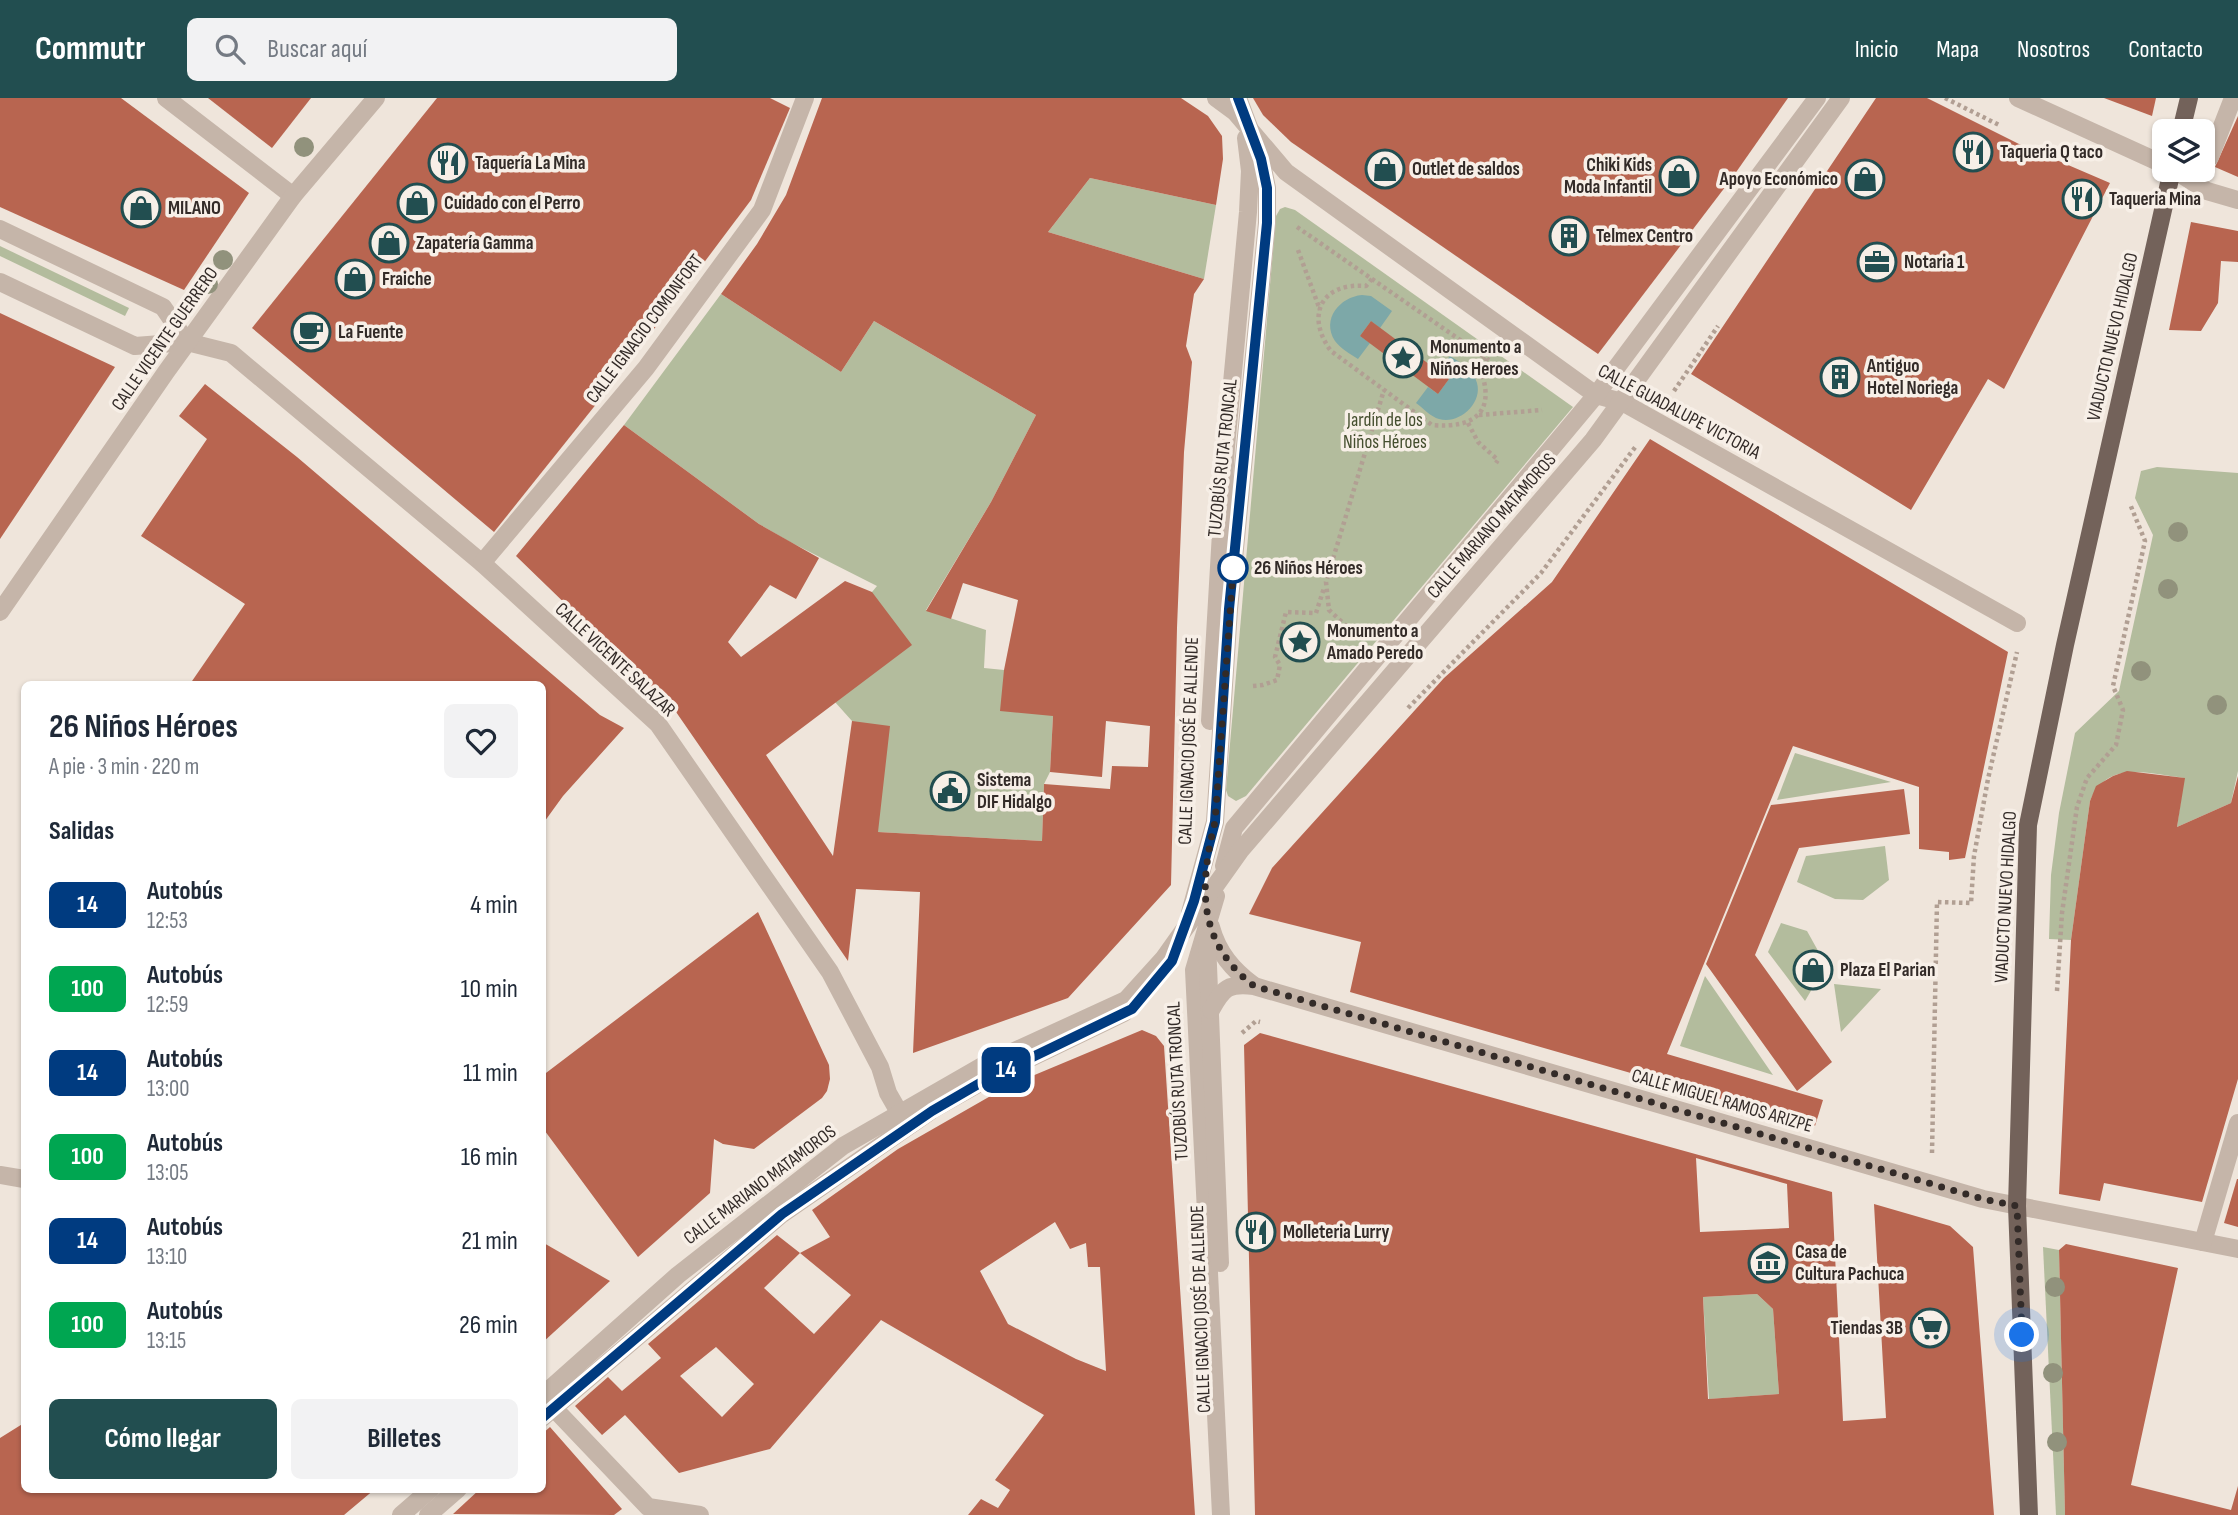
<!DOCTYPE html>
<html lang="es">
<head>
<meta charset="utf-8">
<style>
	body { margin:0; font-family:"Sofia Sans Condensed",sans-serif; background:#f2f2f3; color:#1f2937; height:100vh; display:flex; flex-direction:column; font-size:26px; white-space:nowrap }
	* { box-sizing:border-box; margin:0 }
	p { font-size:23px; color:#747a83 }
	.icon { flex:none; width:38px; height:38px; fill:none; stroke:currentColor; stroke-width:2; stroke-linecap:round; stroke-linejoin:round }
	.map { position:relative; flex:1; overflow:hidden }
	.sheet { position:absolute; left:21px; top:583px; width:525px; height:812px; display:flex; flex-direction:column; background:#fff; border-radius:10px; box-shadow:0 2px 5px #0004 }
	.sheet>* { flex:none }
	.badge { padding:0 14px; border-radius:10px; font-size:24px; line-height:46px }
	.controls { position:absolute; left:2152px; top:21px; display:grid; gap:14px }
	.controls a { display:grid; place-items:center; width:63px; height:63px; border-radius:10px; background:#fff; box-shadow:0 2px 5px #0004; font-size:35px }
	.you { position:absolute; width:35px; height:35px; margin:-18px; border:5px solid #fff; border-radius:50%; background:#1a73e8; box-shadow:0 0 0 10px #1a73e833 }
	.map>.badge { position:absolute; translate:-50% -50%; box-shadow:0 0 0 4px #fff }
	h2 { padding:0 28px; font-size:26px; line-height:63px }
	.round { display:grid; place-items:center; flex:none; width:74px; height:74px; border-radius:10px; background:#f2f2f3 }
	.overview { display:flex; align-items:center; justify-content:space-between; height:119px; padding:0 28px }
	h1 { font-size:33px; font-weight:700; line-height:52px }
	.cta { display:flex; gap:14px; margin-top:auto; padding:14px 28px }
	.cta a { flex:1; height:80px; border-radius:10px; background:#224e50; color:#fff; font-size:28px; font-weight:700; line-height:80px; text-align:center }
	.cta a+a { background:#f2f2f3; color:#1f2937 }
	ul { padding:0; list-style:none }
	li { display:flex; align-items:center; gap:21px; height:84px; padding:0 28px }
	li div { flex:1 }
	li b { display:block; font-size:26px }
	li em { font-style:normal }
	li .badge { min-width:77px; font-weight:700; text-align:center }
	header { display:flex; align-items:center; gap:42px; box-sizing:border-box; height:98px; padding:0 35px; background:#224e50; color:#fff }
	header strong { font-size:33px }
	nav { display:flex; gap:38px; margin-inline-start:auto; font-size:24px }
	.search { width:490px; height:63px; background:#f2f2f3; display:flex; align-items:center; gap:18px; box-sizing:border-box; padding:0 24px; border-radius:10px; color:#747a83; font-size:26px }
	.map>svg:first-child { display:block }
	.green { fill:#b3bc9d }
	.water { fill:#7da8a8 }
	.building { fill:#b86550; fill-rule:evenodd }
	.lines { fill:none; stroke-linecap:round; stroke-linejoin:round }
	.path { stroke:#b19f93; stroke-width:4.5; stroke-dasharray:3.5 3.5; stroke-linecap:butt }
	.minor { stroke:#c5b5a9; stroke-width:18 }
	.major { stroke:#73625a; stroke-width:18 }
	.tree { fill:#91927c }
	.line-casing { stroke:#fff; stroke-width:16 }
	.line { stroke:#003b80; stroke-width:10 }
	.walk { stroke:#332b28; stroke-width:7; stroke-dasharray:0 12.6 }
	.stop-dot { fill:#fff; stroke:#003b80; stroke-width:3.5 }
	.labels { text-anchor:middle; dominant-baseline:central; stroke-width:7; stroke-linejoin:round; paint-order:stroke }
	.poi-label { font-size:19px; font-weight:bold; fill:#332b28; stroke:#f7efe7; text-anchor:start }
	.street-label { font-size:19px; fill:#332b28; stroke:#f7efe7 }
	.park-label { font-size:19px; fill:#444e2e; stroke:#f7efe7 }
	.stop-label { font-size:19px; font-weight:bold; fill:#332b28; stroke:#f7efe7; text-anchor:start }
</style>
</head>
<body>
<header>
<strong>Commutr</strong>
<div class="search"><svg class="icon" aria-label="search" viewBox="0 0 24 24"><circle cx="10" cy="10" r="6"/><path d="M15 15l6 6"/></svg>Buscar aquí</div>
<nav><a>Inicio</a><a>Mapa</a><a>Nosotros</a><a>Contacto</a></nav>
</header>
<div class="map">
<svg width="2238" height="1417" viewBox="0 0 2238 1417">
	<rect width="100%" height="100%" fill="#efe5db"/>
	<g class="green">
		<polygon points="1090,80 1216,107 1204,181 1048,134"/>
		<polygon points="1285,109 1295,112 1573,309 1246,698 1236,703 1228,698 1226,692 1276,118 1280,111"/>
		<polygon points="0,148 129,210 125,218 0,158"/>
		<polygon points="721,196 841,274 874,223 1036,317 991,404 926,512 986,532 984,570 1004,572 1053,618 1050,674 1044,686 1042,743 878,734 852,623 835,604 872,494 877,488 790,444 759,426 624,327"/>
		<path d="M2157,369L2238,375V673L2231,705L2177,729L2184,680C2149,676 2108,661 2090,703L2071,842L2049,841L2051,777L2059,715L2075,635L2119,593L2153,437L2135,400L2141,373Z"/>
		<polygon points="1795,655 1891,684 1777,702"/>
		<polygon points="1885,748 1889,782 1863,802 1835,801 1797,784 1806,758"/>
		<polygon points="1781,825 1807,833 1826,867 1805,903 1768,854"/>
		<polygon points="1705,878 1773,977 1680,948"/>
		<polygon points="1834,886 1881,891 1841,934"/>
		<polygon points="2043,1149 2059,1152 2065,1417 2056,1417"/>
		<polygon points="1757,1196 1773,1211 1779,1296 1709,1301 1703,1199"/>
	</g>
	<g class="water">
		<path d="M1362,197L1371,198L1392,213L1380,230L1371,223L1360,238L1370,245L1358,261C1350,256 1340,250 1335,243C1321,221 1340,199 1362,197Z"/>
		<path d="M1450,258C1461,265 1474,272 1477,285C1483,306 1458,327 1439,321C1431,319 1423,310 1416,305L1428,289L1438,296L1449,281L1439,273Z"/>
	</g>
	<g class="building">
		<polygon points="0,0 121,0 249,95 184,192 0,109"/>
		<polygon points="208,0 311,0 272,50"/>
		<polygon points="437,0 770,0 790,10 751,102 621,275 494,434 252,230"/>
		<polygon points="822,0 1181,0 1208,18 1222,38 1223,61 1216,107 1090,80 1048,134 1204,181 1194,196 1186,248 1192,264 1184,354 1177,530 1171,787 1068,900 913,955 920,794 856,791 848,863 674,611 516,458 624,327 759,426 819,460 796,501 770,487 728,544 741,559 845,483 872,494 912,547 766,657 833,758 852,623 890,628 878,734 1042,743 1044,686 1110,691 1112,668 1148,669 1150,628 1106,623 1102,679 1050,674 1053,618 1000,613 1004,572 1018,502 963,485 951,521 926,513 991,404 1036,317 874,223 841,274 721,196 757,146 786,97"/>
		<polygon points="1253,0 1788,0 1732,80 1598,256 1291,44 1263,17"/>
		<polygon points="1876,0 1927,0 2019,46 2110,85 2004,291 1988,281 1911,412 1691,276"/>
		<polygon points="2104,0 2156,0 2152,18"/>
		<polygon points="2238,18 2238,79 2215,69"/>
		<polygon points="2191,124 2238,133 2238,164 2221,163 2218,205 2201,233 2169,232"/>
		<polygon points="0,215 115,269 0,441"/>
		<polygon points="1371,223 1449,281 1438,296 1360,238"/>
		<polygon points="205,286 297,359 600,617 624,630 563,698 542,727 542,586 190,586 245,506 141,438 207,341 179,318"/>
		<polygon points="1650,341 2008,554 1965,760 1949,762 1949,754 1919,751 1919,689 1793,648 1667,956 1823,1002 1815,1028 1350,894 1361,844 1249,816 1272,770 1444,580 1552,484"/>
		<polygon points="2127,673 2185,680 2177,729 2231,705 2238,678 2238,981 2202,1104 2104,1085 2100,1103 2059,1096 2071,842 2090,703 2096,688 2113,678"/>
		<polygon points="1904,691 1910,736 1799,750 1755,857 1832,964 1797,993 1706,866 1771,707"/>
		<polygon points="758,814 829,967 830,981 827,993 822,1000 754,1051 723,1046 714,1041 710,1095 638,1159 542,1029 542,978"/>
		<path d="M1142,932L1156,938L1164,948L1195,1417H968L981,1401L998,1410L1010,1392L995,1382L1044,1317L881,1222L770,1351L679,1375L625,1317L602,1337L575,1308L608,1279L622,1293L661,1260L648,1246L777,1137L800,1155L764,1190L814,1236L851,1197L800,1155L830,1139L812,1112L898,1051L1008,988ZM1055,1124L1070,1151L1086,1145L1088,1169H1100L1106,1273L1076,1261L1008,1226L980,1173ZM716,1249L754,1286L722,1319L680,1278Z"/>
		<path d="M1260,935L1832,1094L1843,1323L1886,1320L1874,1106L1950,1128L1973,1149L1994,1417H1255L1244,947ZM1696,1060L1787,1086L1789,1130L1700,1134ZM1757,1196L1773,1211L1779,1296L1708,1301L1703,1199Z"/>
		<polygon points="2237,1081 2238,1081 2238,1129 2224,1125"/>
		<polygon points="542,1144 610,1183 542,1245"/>
		<polygon points="2066,1146 2178,1170 2131,1387 2231,1412 2238,1388 2238,1417 2065,1417 2059,1152"/>
		<polygon points="24,1325 24,1391 375,1391 344,1417 0,1417 0,1340"/>
		<polygon points="550,1329 622,1411 614,1417 453,1416 480,1391 542,1391 542,1336"/>
	</g>
	<g class="lines">
		<g class="path">
			<polyline points="1945,0 1999,27"/>
			<polyline points="1297,129 1489,262"/>
			<polyline points="1298,152 1320,212"/>
			<path d="M1372,181L1366,188C1321,184 1305,218 1331,253L1432,327C1477,331 1497,312 1479,268L1486,260"/>
			<polyline points="1674,293 1718,228"/>
			<polyline points="1479,317 1542,312"/>
			<polyline points="1468,325 1478,344 1498,362 1496,365"/>
			<polyline points="1357,538 1329,512 1326,484 1384,292"/>
			<polyline points="1253,588 1263,587 1277,582 1280,567 1275,559 1286,514 1316,515 1324,490"/>
			<polyline points="1408,610 1541,475 1636,348"/>
			<polyline points="2057,893 2062,815 2077,709 2087,680 2116,647 2123,612 2113,588 2145,443 2130,406"/>
			<polyline points="1242,935 1256,923 1260,924"/>
			<polyline points="1932,1055 1937,804 1971,805 1974,758 1988,681 2017,554"/>
		</g>
		<g class="minor">
			<polyline points="166,0 293,98"/>
			<polyline points="1216,0 1235,14 1286,74 1596,297 1622,304 2017,525"/>
			<polyline points="2018,0 2165,67"/>
			<polyline points="2203,61 2210,59 2233,0"/>
			<polyline points="2174,72 2207,93 2238,102"/>
			<polyline points="0,131 163,209 187,244"/>
			<polyline points="0,184 135,248 187,244 231,255 482,465 658,626 830,874 880,969 888,995 900,1016"/>
			<polyline points="482,465 646,270 762,112 805,0"/>
			<polyline points="0,514 166,274 293,98 376,0"/>
			<polyline points="1210,623 1226,349 1248,114 1250,73 1246,40"/>
			<polyline points="1224,768 1234,730 1596,297 1817,0"/>
			<polyline points="1216,798 1194,872 1221,1417"/>
			<polyline points="1190,815 1215,724 1229,511 1267,125 1267,90 1261,61 1238,0"/>
			<path d="M1211,829C1218,855 1233,872 1253,887"/>
			<polyline points="1207,843 1220,1165"/>
			<path d="M1211,912C1223,890 1228,885 1254,888L1983,1101L2238,1151"/>
			<polyline points="0,1077 24,1081"/>
			<polyline points="2203,1144 2238,1025"/>
			<polyline points="542,1298 678,1177 843,1048 984,967 1126,902 1164,860 1240,753 1593,342 1841,0"/>
			<polyline points="548,1304 648,1409 700,1417"/>
			<polyline points="542,1320 782,1116 932,1012 987,981 1124,915"/>
			<polyline points="401,1417 431,1391"/>
			<polyline points="428,1417 458,1391"/>
		</g>
		<g class="major">
			<polyline points="2181,33 2189,0"/>
			<polyline points="2029,1417 2017,1108 2028,727 2065,547 2172,72"/>
		</g>
	</g>
	<g class="tree">
		<circle cx="304" cy="49" r="10"/>
		<circle cx="223" cy="162" r="10"/>
		<circle cx="208" cy="186" r="10"/>
		<circle cx="2178" cy="434" r="10"/>
		<circle cx="2168" cy="491" r="10"/>
		<circle cx="2141" cy="573" r="10"/>
		<circle cx="2217" cy="607" r="10"/>
		<circle cx="2055" cy="1189" r="10"/>
		<circle cx="2053" cy="1275" r="10"/>
		<circle cx="2057" cy="1344" r="10"/>
	</g>
	<g class="lines">
		<defs>
			<polyline id="line" points="542,1320 782,1116 932,1013 987,981 1132,911 1172,863 1194,803 1215,724 1229,511 1267,125 1267,90 1261,61 1238,0"/>
		</defs>
		<use href="#line" class="line-casing"/>
		<use href="#line" class="line"/>
		<path class="walk" d="M1233,470L1234,460L1215,724C1199,789 1197,844 1254,888L1983,1101L2017,1108L2022,1237"/>
	</g>
	<defs>
		<symbol id="restaurant-ring" viewBox="-11 -11 22 22"><circle r="9.5" fill="#f7efe7" stroke="#224e50" stroke-width="1.5"/><path d="M-5-6h1v4h1v-4h1v4h1v-4h1v5L-1.5 .5V6h-2V.5L-5-1ZM5-6V6H3V1.5H1.5Q1.5-4 5-6Z" fill="#224e50"/></symbol>
		<symbol id="shop-ring" viewBox="-11 -11 22 22"><circle r="9.5" fill="#f7efe7" stroke="#224e50" stroke-width="1.5"/><path d="M-5-2.5h2.3a2.7 3.5 0 0 1 5.4 0H5L5.5 6h-11ZM-1.5-2.5h3a1.5 2.3 0 0 0-3 0Z" fill="#224e50"/></symbol>
		<symbol id="building-ring" viewBox="-11 -11 22 22"><circle r="9.5" fill="#f7efe7" stroke="#224e50" stroke-width="1.5"/><path d="M-4-6H4V6H1V3H-1V6H-4ZM-2.5-4.3h1.7v1.8h-1.7ZM.8-4.3h1.7v1.8H.8ZM-2.5-1h1.7V.8h-1.7ZM.8-1h1.7V.8H.8Z" fill="#224e50"/></symbol>
		<symbol id="office-ring" viewBox="-11 -11 22 22"><circle r="9.5" fill="#f7efe7" stroke="#224e50" stroke-width="1.5"/><path d="M-6-3h4V-5.5h4V-3h4V5H-6ZM-1-4.5V-3h2v-1.5ZM-6 0V1H6V0Z" fill="#224e50"/></symbol>
		<symbol id="cafe-ring" viewBox="-11 -11 22 22"><circle r="9.5" fill="#f7efe7" stroke="#224e50" stroke-width="1.5"/><path d="M-5.5-4.5H6V0H3Q3 3.5 0 3.5H-2.5Q-5.5 3.5-5.5 0ZM3-3.2v2h1.7v-2ZM-6 4.5H4V6H-6Z" fill="#224e50"/></symbol>
		<symbol id="sight-ring" viewBox="-11 -11 22 22"><circle r="9.5" fill="#f7efe7" stroke="#224e50" stroke-width="1.5"/><path d="M0-6L1.8-2.2L6-1.7L2.9 1.2L3.7 5.4L0 3.3L-3.7 5.4L-2.9 1.2L-6-1.7L-1.8-2.2Z" fill="#224e50"/></symbol>
		<symbol id="civic-ring" viewBox="-11 -11 22 22"><circle r="9.5" fill="#f7efe7" stroke="#224e50" stroke-width="1.5"/><path d="M-.6-6.5H3V-4.5H.6V-3L4-1V1h2V6H-6V1h2V-1L-.6-3ZM-1.2 2.5V6h2.4V2.5Z" fill="#224e50"/></symbol>
		<symbol id="museum-ring" viewBox="-11 -11 22 22"><circle r="9.5" fill="#f7efe7" stroke="#224e50" stroke-width="1.5"/><path d="M0-6L6-3V-2H-6V-3ZM-5-1h2V3h-2ZM-1-1h2V3h-2ZM3-1h2V3H3ZM-6 4H6V6H-6Z" fill="#224e50"/></symbol>
		<symbol id="supermarket-ring" viewBox="-11 -11 22 22"><circle r="9.5" fill="#f7efe7" stroke="#224e50" stroke-width="1.5"/><path d="M-6-5.5h2.5l.6 2H6L4.5 2H-2.5L-4.4-4H-6ZM-1.5 3.2a1.3 1.3 0 1 0 .1 0ZM3 3.2a1.3 1.3 0 1 0 .1 0Z" fill="#224e50"/></symbol>
	</defs>
	<g fill-rule="evenodd">
		<use href="#restaurant-ring" x="1951" y="32" width="44" height="44"/>
		<use href="#restaurant-ring" x="426" y="43" width="44" height="44"/>
		<use href="#shop-ring" x="1363" y="49" width="44" height="44"/>
		<use href="#shop-ring" x="1657" y="56" width="44" height="44"/>
		<use href="#shop-ring" x="1843" y="59" width="44" height="44"/>
		<use href="#restaurant-ring" x="2060" y="79" width="44" height="44"/>
		<use href="#shop-ring" x="395" y="83" width="44" height="44"/>
		<use href="#shop-ring" x="119" y="88" width="44" height="44"/>
		<use href="#building-ring" x="1547" y="116" width="44" height="44"/>
		<use href="#shop-ring" x="367" y="123" width="44" height="44"/>
		<use href="#office-ring" x="1855" y="142" width="44" height="44"/>
		<use href="#shop-ring" x="333" y="159" width="44" height="44"/>
		<use href="#cafe-ring" x="289" y="212" width="44" height="44"/>
		<use href="#sight-ring" x="1381" y="238" width="44" height="44"/>
		<use href="#building-ring" x="1818" y="257" width="44" height="44"/>
		<use href="#sight-ring" x="1278" y="522" width="44" height="44"/>
		<use href="#civic-ring" x="928" y="671" width="44" height="44"/>
		<use href="#shop-ring" x="1791" y="850" width="44" height="44"/>
		<use href="#restaurant-ring" x="1234" y="1112" width="44" height="44"/>
		<use href="#museum-ring" x="1746" y="1143" width="44" height="44"/>
		<use href="#supermarket-ring" x="1908" y="1208" width="44" height="44"/>
	</g>
	<circle class="stop-dot" cx="1233" cy="470" r="14"/>
	<g class="labels">
		<g class="poi-label">
			<text x="2000" y="54">Taqueria Q taco</text>
			<text x="475" y="65">Taquería La Mina</text>
			<text x="1652" y="67" text-anchor="end">Chiki Kids<tspan x="1652" dy="22">Moda Infantil</tspan></text>
			<text x="1412" y="71">Outlet de saldos</text>
			<text x="1838" y="81" text-anchor="end">Apoyo Económico</text>
			<text x="2109" y="101">Taqueria Mina</text>
			<text x="444" y="105">Cuidado con el Perro</text>
			<text x="168" y="110">MILANO</text>
			<text x="1596" y="138">Telmex Centro</text>
			<text x="416" y="145">Zapatería Gamma</text>
			<text x="1904" y="164">Notaria 1</text>
			<text x="382" y="181">Fraiche</text>
			<text x="338" y="234">La Fuente</text>
			<text x="1430" y="249">Monumento a<tspan x="1430" dy="22">Niños Heroes</tspan></text>
			<text x="1867" y="268">Antiguo<tspan x="1867" dy="22">Hotel Noriega</tspan></text>
			<text x="1327" y="533">Monumento a<tspan x="1327" dy="22">Amado Peredo</tspan></text>
			<text x="977" y="682">Sistema<tspan x="977" dy="22">DIF Hidalgo</tspan></text>
			<text x="1840" y="872">Plaza El Parian</text>
			<text x="1283" y="1134">Molleteria Lurry</text>
			<text x="1795" y="1154">Casa de<tspan x="1795" dy="22">Cultura Pachuca</tspan></text>
			<text x="1903" y="1230" text-anchor="end">Tiendas 3B</text>
		</g>
		<g class="street-label">
			<text transform="translate(645 231) rotate(-53)">CALLE IGNACIO COMONFORT</text>
			<text transform="translate(2113 239) rotate(-77)">VIADUCTO NUEVO HIDALGO</text>
			<text transform="translate(165 241) rotate(-55)">CALLE VICENTE GUERRERO</text>
			<text transform="translate(1679 314) rotate(28)">CALLE GUADALUPE VICTORIA</text>
			<text transform="translate(1223 360) rotate(-84)">TUZOBÚS RUTA TRONCAL</text>
			<text transform="translate(1492 428) rotate(-49)">CALLE MARIANO MATAMOROS</text>
			<text transform="translate(615 562) rotate(43)">CALLE VICENTE SALAZAR</text>
			<text transform="translate(1189 643) rotate(-88)">CALLE IGNACIO JOSÉ DE ALLENDE</text>
			<text transform="translate(2006 799) rotate(-87)">VIADUCTO NUEVO HIDALGO</text>
			<text transform="translate(1178 983) rotate(-93)">TUZOBÚS RUTA TRONCAL</text>
			<text transform="translate(1722 1003) rotate(16)">CALLE MIGUEL RAMOS ARIZPE</text>
			<text transform="translate(760 1087) rotate(-37)">CALLE MARIANO MATAMOROS</text>
			<text transform="translate(1201 1211) rotate(-92)">CALLE IGNACIO JOSÉ DE ALLENDE</text>
		</g>
		<g class="park-label">
			<text x="1385" y="322">Jardín de los<tspan x="1385" dy="22">Niños Héroes</tspan></text>
		</g>
		<g class="stop-label">
			<text x="1254" y="470">26 Niños Héroes</text>
		</g>
	</g>
</svg>
<div class="controls">
<a><svg class="icon" aria-label="layers" viewBox="0 0 24 24"><path d="M12 4l9 5-9 5-9-5zM3 14l9 5 9-5"/></svg></a>
</div>
<div class="you" style="left:2022px;top:1237px"></div>
<b class="badge" style="left:1006px;top:972px;background:#003b80;color:#fff">14</b>
<section class="sheet">
<div class="overview"><div><h1>26 Niños Héroes</h1><p>A pie · 3 min · 220 m</p></div><a class="round"><svg class="icon" aria-label="heart" viewBox="0 0 24 24"><path d="M12 20l-8-8c-3-5 5-10 8-4 3-6 11-1 8 4z"/></svg></a></div>
<h2>Salidas</h2>
<ul>
<li><span class="badge" style="background:#003b80;color:#fff">14</span><div><b>Autobús</b><p>12:53</p></div><em>4 min</em></li>
<li><span class="badge" style="background:#00a651;color:#fff">100</span><div><b>Autobús</b><p>12:59</p></div><em>10 min</em></li>
<li><span class="badge" style="background:#003b80;color:#fff">14</span><div><b>Autobús</b><p>13:00</p></div><em>11 min</em></li>
<li><span class="badge" style="background:#00a651;color:#fff">100</span><div><b>Autobús</b><p>13:05</p></div><em>16 min</em></li>
<li><span class="badge" style="background:#003b80;color:#fff">14</span><div><b>Autobús</b><p>13:10</p></div><em>21 min</em></li>
<li><span class="badge" style="background:#00a651;color:#fff">100</span><div><b>Autobús</b><p>13:15</p></div><em>26 min</em></li>
</ul>
<div class="cta"><a>Cómo llegar</a><a>Billetes</a></div>
</section>
</div>
</body>
</html>
